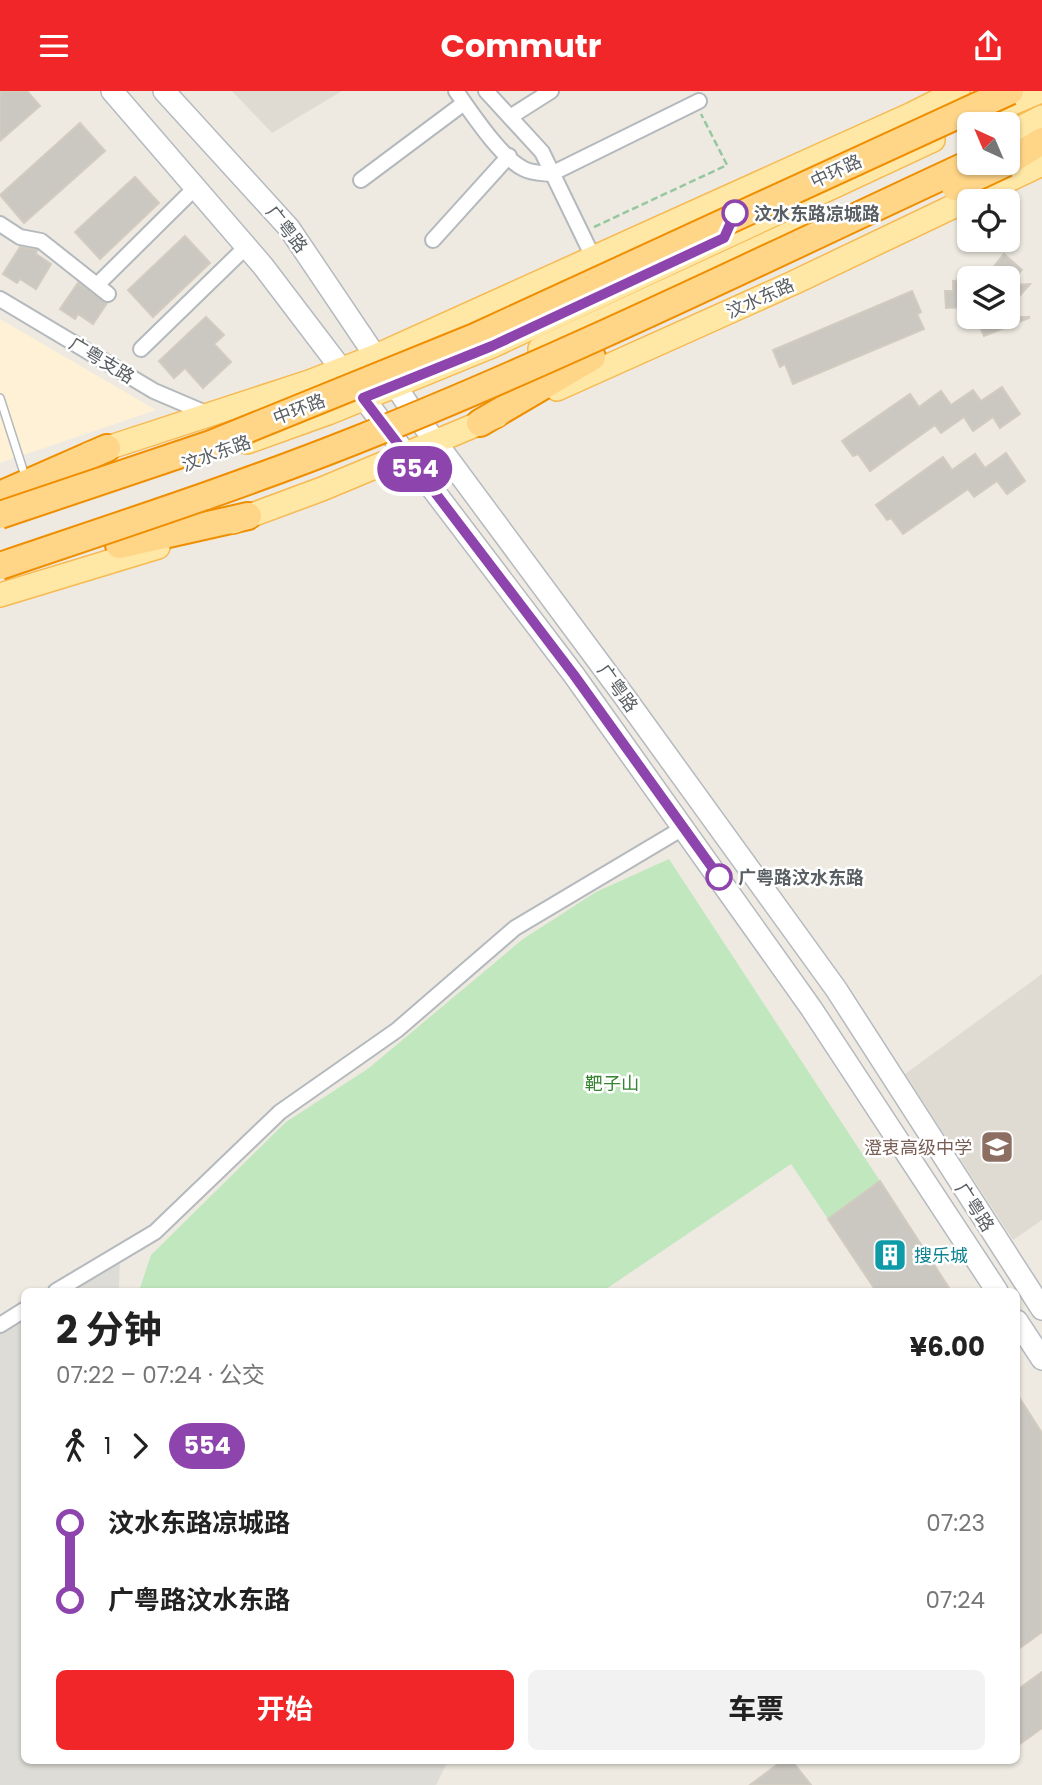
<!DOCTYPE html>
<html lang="zh">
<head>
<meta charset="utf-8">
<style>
	body { margin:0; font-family:Poppins,"Noto Sans SC",sans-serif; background:#f2f2f2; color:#222; height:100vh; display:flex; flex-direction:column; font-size:26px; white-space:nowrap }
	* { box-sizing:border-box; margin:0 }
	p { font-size:23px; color:#767676 }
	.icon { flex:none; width:38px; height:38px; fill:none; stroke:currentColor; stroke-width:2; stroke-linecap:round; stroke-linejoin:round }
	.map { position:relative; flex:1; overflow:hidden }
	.drawer { position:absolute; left:21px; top:1197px; width:999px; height:476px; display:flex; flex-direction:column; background:#fff; border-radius:10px; box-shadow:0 2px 5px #0004 }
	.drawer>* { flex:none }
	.badge { padding:0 14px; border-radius:23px; font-size:24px; line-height:46px }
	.needle { width:46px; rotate:316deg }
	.fabs { position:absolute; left:957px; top:21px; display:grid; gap:14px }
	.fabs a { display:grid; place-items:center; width:63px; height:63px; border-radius:10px; background:#fff; box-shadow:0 2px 5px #0004; font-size:35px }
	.map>.badge { position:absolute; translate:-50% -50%; box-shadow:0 0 0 4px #fff }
	.legs { display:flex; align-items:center; gap:10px; height:77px; padding:0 35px; font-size:23px }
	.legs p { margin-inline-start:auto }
	.headline { display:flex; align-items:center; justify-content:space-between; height:119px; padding:0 35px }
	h1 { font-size:38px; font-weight:700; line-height:52px }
	.action { display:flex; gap:14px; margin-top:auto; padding:14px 35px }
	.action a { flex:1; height:80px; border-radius:10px; background:#f02629; color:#fff; font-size:28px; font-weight:700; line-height:80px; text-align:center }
	.action a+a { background:#f2f2f2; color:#222 }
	ul { padding:0 35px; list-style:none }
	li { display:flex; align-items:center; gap:24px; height:77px; font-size:26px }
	li i { display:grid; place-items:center; width:10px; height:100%; margin:0 9px; background:currentColor }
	li i::after { content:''; width:18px; height:18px; margin:-9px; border:5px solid; border-radius:50%; background:#fff }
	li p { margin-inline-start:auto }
	li:first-child i { background:linear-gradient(#0000 50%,currentColor 0) }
	li:last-child i { background:linear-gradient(currentColor 50%,#0000 0) }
	header { display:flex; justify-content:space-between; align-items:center; height:91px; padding:0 35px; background:#f02629; color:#fff; font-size:32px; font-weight:700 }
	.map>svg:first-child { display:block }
	.commercial { fill:#fff1d5 }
	.industrial { fill:#dedcd6 }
	.education { fill:#e0dbd2 }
	.green { fill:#c0e7bd }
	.building { fill:#cbc7c1; stroke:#d2cbc0; stroke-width:2 }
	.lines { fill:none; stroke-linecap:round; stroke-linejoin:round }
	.lane-casing { stroke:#b4b9bd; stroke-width:10 }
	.street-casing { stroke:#b4b9bd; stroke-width:18 }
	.secondary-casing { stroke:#b5babf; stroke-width:24 }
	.primary-casing { stroke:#f7b952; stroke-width:26 }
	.highway-casing { stroke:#ef8e00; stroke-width:30 }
	.path { stroke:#95c89f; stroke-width:2.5; stroke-dasharray:7 3.5; stroke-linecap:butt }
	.lane { stroke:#fff; stroke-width:7 }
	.street { stroke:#fff; stroke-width:14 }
	.secondary { stroke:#fff; stroke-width:21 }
	.primary { stroke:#ffe8a5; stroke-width:23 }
	.highway { stroke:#ffd587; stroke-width:26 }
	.highway-bridge-casing { stroke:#ef8e00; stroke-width:30; stroke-linecap:butt }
	.highway-bridge { stroke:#ffd587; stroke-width:26 }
	.line-1-casing { stroke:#fff; stroke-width:16 }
	.line-1 { stroke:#8e44ad; stroke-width:10 }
	.stop-1-dot { fill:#fff; stroke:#8e44ad; stroke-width:3.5 }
	.labels { text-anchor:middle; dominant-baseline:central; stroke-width:5; stroke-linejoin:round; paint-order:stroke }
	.street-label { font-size:18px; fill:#5a5f63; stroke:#fff }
	.stop-label { font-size:18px; font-weight:bold; fill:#5a5f63; stroke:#fff; text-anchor:start }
	.park-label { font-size:18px; fill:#348430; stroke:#fff }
	.education-label { font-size:18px; fill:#785e54; stroke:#fff; text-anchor:end }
	.culture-label { font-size:18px; fill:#0d838f; stroke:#fff; text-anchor:start }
</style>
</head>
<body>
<header><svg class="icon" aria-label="menu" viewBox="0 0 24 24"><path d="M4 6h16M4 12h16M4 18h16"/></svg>Commutr<svg class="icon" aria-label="share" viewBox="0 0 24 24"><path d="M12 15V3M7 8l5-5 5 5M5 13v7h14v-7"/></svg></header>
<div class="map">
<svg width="1042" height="1694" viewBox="0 0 1042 1694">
	<rect width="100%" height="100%" fill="#eeeae1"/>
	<polygon class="commercial" points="0,228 156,319 0,372"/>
	<g class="industrial">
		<polygon points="120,1162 119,1200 56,1200"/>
		<polygon points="24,1219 24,1670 448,1670 436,1694 0,1694 0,1234"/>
	</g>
	<g class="education">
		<polygon points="232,0 342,0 272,42"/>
		<polygon points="1042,883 1042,1129 1013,1149 905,983"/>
	</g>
	<polygon class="green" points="669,768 880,1090 828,1128 791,1073 603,1200 139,1200 151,1164 286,1031 369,977 523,848 596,801"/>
	<g class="building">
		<polygon points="0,0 27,0 40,15 0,50"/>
		<polygon points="80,32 105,60 24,132 0,104"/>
		<polygon points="135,86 159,112 100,168 75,141"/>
		<polygon points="185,145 210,172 153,226 128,199"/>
		<polygon points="20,156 37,159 36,163 51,173 36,198 20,188 17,192 3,183"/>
		<polygon points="1004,163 1022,179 1014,187 1000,187 991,179"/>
		<polygon points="964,189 966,216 946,217 945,200 953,200 953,190"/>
		<polygon points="78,192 107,212 93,233 78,223 75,228 60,218"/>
		<polygon points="1030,193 1008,218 1008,194"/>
		<polygon points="912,200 921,221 917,223 924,238 793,293 785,273 780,276 773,259"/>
		<polygon points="206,226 224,244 214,253 231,271 203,297 185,277 174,287 159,270"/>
		<polygon points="976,226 1029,226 1029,227 984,245"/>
		<polygon points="1002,296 1020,323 1000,337 993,326 973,340 964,326 941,342 935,334 870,380 858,363 853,365 842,350 910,303 919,316 941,300 951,314 973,299 981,310"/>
		<polygon points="1006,362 1025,390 1007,403 997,390 974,406 968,398 903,443 891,427 887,429 876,414 943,366 952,379 975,363 985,377"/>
		<polygon points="880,1090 951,1200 876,1200 828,1128"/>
		<polygon points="1017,1303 1042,1342 1042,1541 1017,1559"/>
		<polygon points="1042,1581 1042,1637 1017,1655 1017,1599"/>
		<polygon points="782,1670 792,1670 811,1694 750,1694"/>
	</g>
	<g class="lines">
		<defs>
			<polyline id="lane" points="0,307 25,385"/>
			<g id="street">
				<path d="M456,0C471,21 501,67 524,78C531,82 543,82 551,83L699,10"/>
				<polyline points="486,0 542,61 594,168"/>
				<polyline points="510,26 551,0"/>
				<polyline points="361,89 464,12"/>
				<polyline points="0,133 20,146 41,150 108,203"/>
				<polyline points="433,149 509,65"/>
				<polyline points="98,193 195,97"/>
				<polyline points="0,208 154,300 208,323"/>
				<polyline points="141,258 246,156"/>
				<polyline points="56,1200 155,1141 280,1021 397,939 515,837 683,737"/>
				<polyline points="0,1234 24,1219"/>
			</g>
			<g id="secondary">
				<polyline points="112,0 263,175 574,584 811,917 997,1200"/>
				<polyline points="164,0 289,137 409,315 624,605 836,898 1042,1218"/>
				<polyline points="1017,1230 1042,1268"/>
			</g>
			<g id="primary">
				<polyline points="989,22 1041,0"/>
				<polyline points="1008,43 1042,26"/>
				<polyline points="540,258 826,126"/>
				<polyline points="557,298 793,192 1042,73"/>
				<polyline points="247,351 328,322 492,255 933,49"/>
				<polyline points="89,363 309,291 376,265 912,23 958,0"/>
				<polyline points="233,431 322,398 497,325"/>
				<polyline points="0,504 158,456"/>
			</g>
			<g id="highway">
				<polyline points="1008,71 1042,50"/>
				<polyline points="480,332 592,266"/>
				<polyline points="0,404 107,357"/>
				<polyline points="119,454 248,425"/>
			</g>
		</defs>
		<use href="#lane" class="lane-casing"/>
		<use href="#street" class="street-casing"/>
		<use href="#secondary" class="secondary-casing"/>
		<use href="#primary" class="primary-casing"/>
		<use href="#highway" class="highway-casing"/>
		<polyline class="path" points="594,136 727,74 701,23"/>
		<use href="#lane" class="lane"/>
		<use href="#street" class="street"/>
		<use href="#secondary" class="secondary"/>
		<use href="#primary" class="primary"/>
		<use href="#highway" class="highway"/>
		<defs>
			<g id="highway-bridge">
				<polyline points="955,96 1006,72"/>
				<polyline points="0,424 211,353 475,246 1010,0"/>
				<path d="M0,475C118,435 238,396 354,350C563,267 766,167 971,72"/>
			</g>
		</defs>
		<use href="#highway-bridge" class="highway-bridge-casing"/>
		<use href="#highway-bridge" class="highway-bridge"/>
	</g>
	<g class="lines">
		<defs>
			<polyline id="line-1" points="719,786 574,584 363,307 492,255 724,147 735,122"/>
		</defs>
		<use href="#line-1" class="line-1-casing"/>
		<use href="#line-1" class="line-1"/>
	</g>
	<defs>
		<symbol id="school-square" viewBox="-11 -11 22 22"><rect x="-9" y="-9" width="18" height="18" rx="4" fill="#8d6e63" stroke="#fff"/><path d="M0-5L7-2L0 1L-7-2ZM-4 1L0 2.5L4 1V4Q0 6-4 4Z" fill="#fff"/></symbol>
		<symbol id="building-square" viewBox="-11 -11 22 22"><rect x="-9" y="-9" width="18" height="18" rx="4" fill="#0f9aa8" stroke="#fff"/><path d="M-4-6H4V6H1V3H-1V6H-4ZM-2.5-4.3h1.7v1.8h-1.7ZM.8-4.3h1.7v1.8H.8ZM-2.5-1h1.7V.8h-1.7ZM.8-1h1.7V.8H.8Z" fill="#fff"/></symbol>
	</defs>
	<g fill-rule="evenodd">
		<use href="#school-square" x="978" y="1037" width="38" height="38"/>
		<use href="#building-square" x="871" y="1145" width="38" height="38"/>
	</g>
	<g class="stop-1-dot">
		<circle cx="735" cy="122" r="12"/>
		<circle cx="719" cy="786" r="12"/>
	</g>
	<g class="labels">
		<g class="street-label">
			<text transform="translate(836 80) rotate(-25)">中环路</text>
			<text transform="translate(287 138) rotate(52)">广粤路</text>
			<text transform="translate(760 207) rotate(-24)">汶水东路</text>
			<text transform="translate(102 269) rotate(31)">广粤支路</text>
			<text transform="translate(299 318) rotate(-21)">中环路</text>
			<text transform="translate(216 362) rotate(-20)">汶水东路</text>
			<text transform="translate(618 597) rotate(54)">广粤路</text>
			<text transform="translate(975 1116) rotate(57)">广粤路</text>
		</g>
		<g class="stop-label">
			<text x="754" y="122">汶水东路凉城路</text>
			<text x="738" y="786">广粤路汶水东路</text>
		</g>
		<g class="park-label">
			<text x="612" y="992">靶子山</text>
		</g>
		<g class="education-label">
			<text x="972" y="1056">澄衷高级中学</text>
		</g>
		<g class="culture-label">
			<text x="914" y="1164">搜乐城</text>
		</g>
	</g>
</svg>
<div class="fabs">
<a><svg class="needle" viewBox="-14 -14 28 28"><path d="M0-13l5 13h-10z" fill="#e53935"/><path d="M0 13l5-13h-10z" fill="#767676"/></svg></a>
<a><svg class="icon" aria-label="locate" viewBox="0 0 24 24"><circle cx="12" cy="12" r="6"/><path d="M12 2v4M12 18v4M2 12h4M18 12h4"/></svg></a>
<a><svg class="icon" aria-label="layers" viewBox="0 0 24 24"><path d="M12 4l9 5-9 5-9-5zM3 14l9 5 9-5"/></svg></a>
</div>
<b class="badge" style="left:415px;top:378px;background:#8e44ad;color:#fff">554</b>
<section class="drawer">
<div class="headline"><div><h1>2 分钟</h1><p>07:22 – 07:24 · 公交</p></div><b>¥6.00</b></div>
<div class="legs"><svg class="icon" aria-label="walk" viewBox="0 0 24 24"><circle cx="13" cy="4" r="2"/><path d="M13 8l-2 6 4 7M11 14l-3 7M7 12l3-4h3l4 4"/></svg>1<svg class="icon" aria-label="forward" viewBox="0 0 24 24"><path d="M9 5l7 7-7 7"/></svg><b class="badge" style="background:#8e44ad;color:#fff">554</b></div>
<ul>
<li><i style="color:#8e44ad"></i><b>汶水东路凉城路</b><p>07:23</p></li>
<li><i style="color:#8e44ad"></i><b>广粤路汶水东路</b><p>07:24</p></li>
</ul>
<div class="action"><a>开始</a><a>车票</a></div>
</section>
</div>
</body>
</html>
